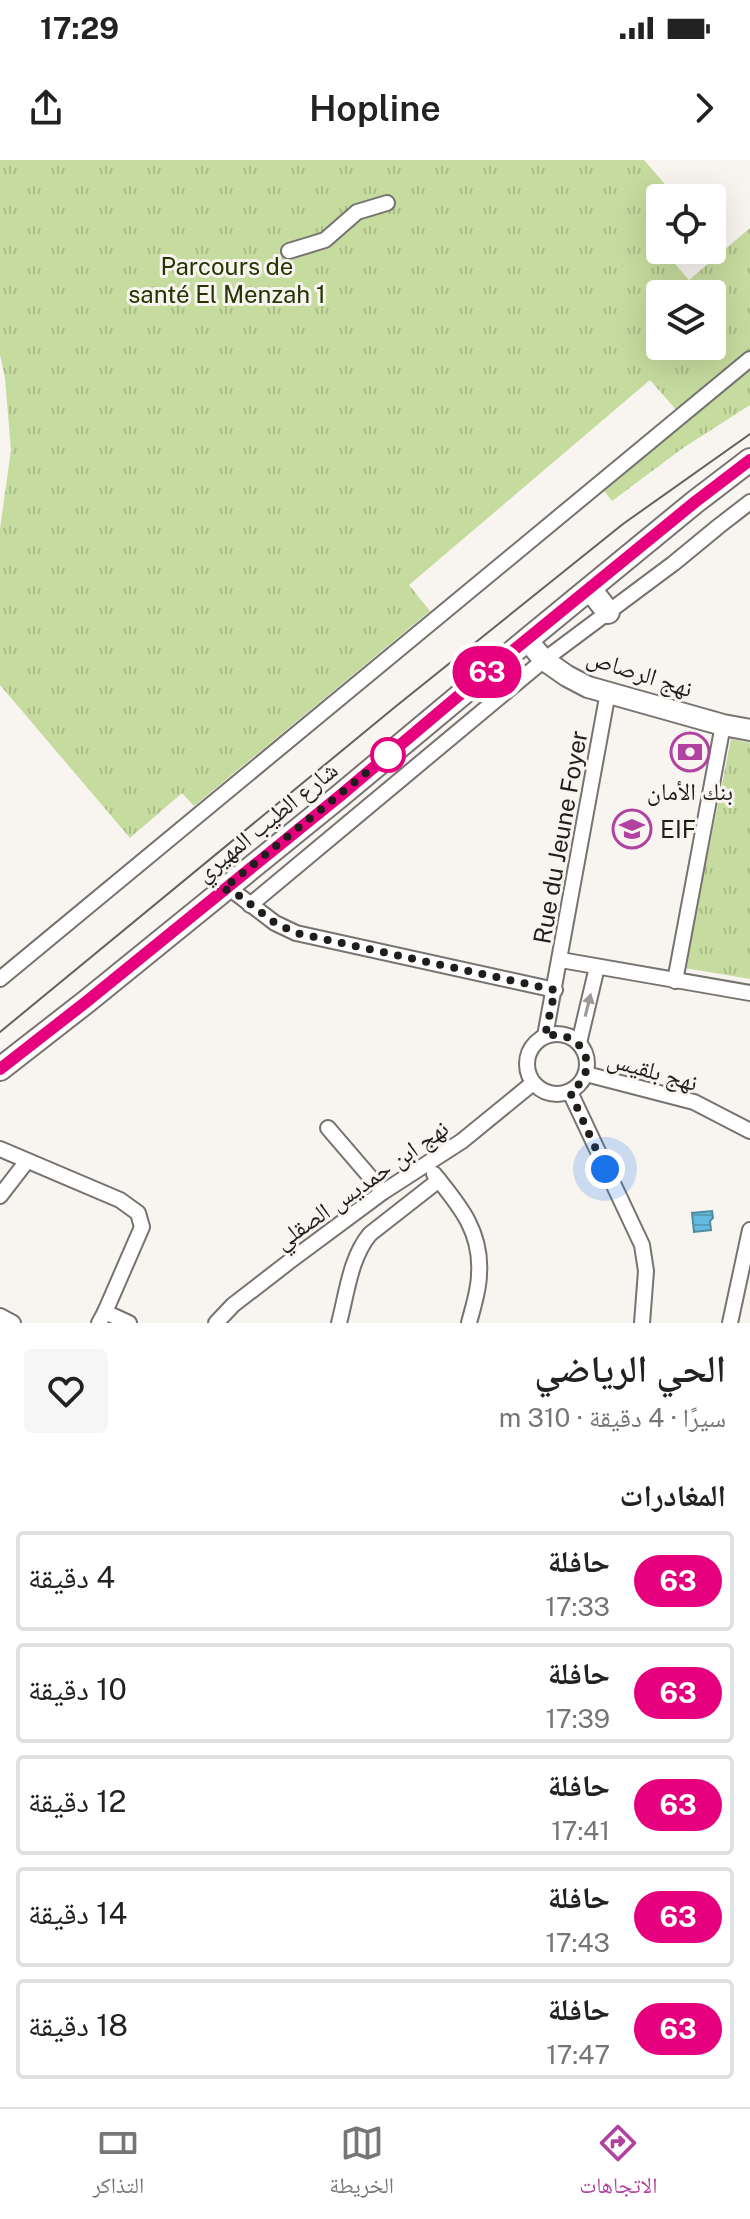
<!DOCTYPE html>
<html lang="ar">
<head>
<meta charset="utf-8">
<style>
	body { margin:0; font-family:"Public Sans","Noto Naskh Arabic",sans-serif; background:#f6f6f6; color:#222; direction:rtl; height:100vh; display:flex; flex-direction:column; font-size:30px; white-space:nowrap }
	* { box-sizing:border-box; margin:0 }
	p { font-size:26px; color:#767676 }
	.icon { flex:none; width:44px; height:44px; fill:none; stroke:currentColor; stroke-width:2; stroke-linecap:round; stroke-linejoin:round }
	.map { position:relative; height:1163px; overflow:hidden; direction:ltr }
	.sheet { display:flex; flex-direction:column; background:#fff; flex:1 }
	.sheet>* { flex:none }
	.badge { padding:0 16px; border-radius:26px; font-size:28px; line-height:52px }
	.fabs { position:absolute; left:646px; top:24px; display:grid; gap:16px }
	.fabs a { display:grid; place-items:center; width:80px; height:80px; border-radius:8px; background:#fff; box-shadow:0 8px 32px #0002; font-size:40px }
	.you { position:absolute; width:40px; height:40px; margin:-20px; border:6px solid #fff; border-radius:50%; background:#1a73e8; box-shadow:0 0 0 12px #1a73e833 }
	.map>.badge { position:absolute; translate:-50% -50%; box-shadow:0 0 0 4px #fff }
	h2 { padding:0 24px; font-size:30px; line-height:72px }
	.round { display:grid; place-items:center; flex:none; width:84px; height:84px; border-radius:8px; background:#f6f6f6 }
	.summary { display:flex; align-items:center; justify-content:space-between; height:136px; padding:0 24px }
	h1 { font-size:38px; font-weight:600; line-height:60px }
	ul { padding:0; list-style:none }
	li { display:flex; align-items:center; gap:24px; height:100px; margin:0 16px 12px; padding:0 8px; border:4px solid #e0e0e0; border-radius:8px }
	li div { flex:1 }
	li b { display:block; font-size:30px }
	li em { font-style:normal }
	li .badge { min-width:88px; font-weight:700; text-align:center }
	.status { display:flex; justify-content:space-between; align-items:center; height:56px; padding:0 40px; background:#fff; direction:ltr }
	.status svg { height:22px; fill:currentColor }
	header { display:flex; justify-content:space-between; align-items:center; height:104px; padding:0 24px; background:#fff; font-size:36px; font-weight:600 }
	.menu { display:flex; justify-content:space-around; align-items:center; height:112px; border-top:2px solid #e0e0e0; background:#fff; font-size:22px; color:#767676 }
	.menu a { display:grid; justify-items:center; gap:4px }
	.menu .current { color:#b1429f }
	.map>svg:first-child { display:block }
	.grass { fill:url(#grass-tufts); fill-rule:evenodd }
	.water { fill:url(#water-rules); stroke:#4f8ca4; stroke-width:2 }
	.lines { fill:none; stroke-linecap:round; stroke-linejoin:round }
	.street-casing { stroke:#767370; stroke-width:18 }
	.secondary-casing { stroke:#767370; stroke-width:24 }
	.primary-casing { stroke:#767370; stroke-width:26 }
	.street { stroke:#fff; stroke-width:14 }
	.secondary { stroke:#fff; stroke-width:20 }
	.primary { stroke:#fff; stroke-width:22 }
	.tram { stroke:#64615f; stroke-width:2 }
	.oneway { fill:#9b9a99 }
	.line-casing { stroke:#fff; stroke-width:18 }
	.line { stroke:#e6007e; stroke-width:12 }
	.walk { stroke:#201e1d; stroke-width:8; stroke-dasharray:0 14.4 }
	.stop-dot { fill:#fff; stroke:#e6007e; stroke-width:4 }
	.labels { text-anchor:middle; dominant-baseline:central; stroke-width:6; stroke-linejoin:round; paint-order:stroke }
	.park-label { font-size:24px; fill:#263400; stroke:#f8f4f0 }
	.street-label { font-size:24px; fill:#201e1d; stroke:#f8f4f0 }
	.poi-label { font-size:24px; fill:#201e1d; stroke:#f8f4f0 }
</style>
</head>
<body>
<div class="status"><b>17:29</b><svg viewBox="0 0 49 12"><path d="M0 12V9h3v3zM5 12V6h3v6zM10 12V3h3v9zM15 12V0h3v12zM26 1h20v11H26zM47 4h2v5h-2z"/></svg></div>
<header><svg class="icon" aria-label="forward" viewBox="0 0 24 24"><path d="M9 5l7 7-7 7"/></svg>Hopline<svg class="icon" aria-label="share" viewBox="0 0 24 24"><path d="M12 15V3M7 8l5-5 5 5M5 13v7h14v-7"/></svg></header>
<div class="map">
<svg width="750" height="1163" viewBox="0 0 750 1163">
	<defs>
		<pattern id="grass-tufts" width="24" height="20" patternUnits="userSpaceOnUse" patternTransform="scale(2)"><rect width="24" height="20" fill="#c6db9e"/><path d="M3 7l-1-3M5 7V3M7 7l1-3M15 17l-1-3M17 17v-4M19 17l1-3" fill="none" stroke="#aabc88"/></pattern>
		<pattern id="water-rules" width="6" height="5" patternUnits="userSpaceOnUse" patternTransform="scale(2)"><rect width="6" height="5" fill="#63bbde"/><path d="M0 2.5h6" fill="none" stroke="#56a0be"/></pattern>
	</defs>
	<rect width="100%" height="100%" fill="#f8f4f0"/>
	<g class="grass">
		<path d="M0,0H644L677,38H660V90H680L670,98L689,120L750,68V245L683,288L612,341L604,331L686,261L650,220L409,425L430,451L194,646L182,633L130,678L0,525V369L11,290L5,218L0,195ZM660,134H712V186H660Z"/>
		<polygon points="731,579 750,583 750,819 685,808"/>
	</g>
	<polygon class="water" points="712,1051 713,1058 710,1061 711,1070 694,1072 692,1053"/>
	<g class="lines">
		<defs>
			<g id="street">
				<polyline points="289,91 325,80 357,52 387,43"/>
				<polyline points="223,729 233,731 275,763 296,773 555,830"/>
				<polyline points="250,745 544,500 674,403 719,366 750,342"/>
				<polyline points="561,800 750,833"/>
				<polyline points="0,819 750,199"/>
				<polyline points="675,821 723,565"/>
				<circle cx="557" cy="904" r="30"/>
				<polyline points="545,876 608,532"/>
				<polyline points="579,883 597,807"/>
				<polyline points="586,914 694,942 750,971"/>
				<polyline points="570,932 642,1085 646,1111 642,1163"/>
				<polyline points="328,968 383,1032"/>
				<polyline points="0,989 120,1040 138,1053 142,1067 105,1152 99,1163"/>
				<path d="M434,1014C459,1045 482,1071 479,1114C479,1130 473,1147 469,1163"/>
				<polyline points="0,1036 27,1001"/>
				<polyline points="105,1152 129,1163"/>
				<polyline points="0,1156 13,1163"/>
				<polyline points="216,1163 233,1145 290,1101 383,1032 462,981 533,923"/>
				<path d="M339,1163C347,1133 350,1098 370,1074L439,1020"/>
				<polyline points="730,1163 750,1070"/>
			</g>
			<polyline id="secondary" points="527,480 544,500 567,516 588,527 723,565 750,570"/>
			<g id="primary">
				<polyline points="590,429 608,452"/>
				<polyline points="0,909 86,842 341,635 527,480 695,342 750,300"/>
			</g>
		</defs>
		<use href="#street" class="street-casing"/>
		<use href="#secondary" class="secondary-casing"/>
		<use href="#primary" class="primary-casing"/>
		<use href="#street" class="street"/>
		<use href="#secondary" class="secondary"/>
		<use href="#primary" class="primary"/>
		<polyline class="tram" points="0,872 395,547 623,364 750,274"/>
	</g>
	<defs><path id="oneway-solid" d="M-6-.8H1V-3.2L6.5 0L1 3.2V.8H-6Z" transform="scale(2)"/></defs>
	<use class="oneway" href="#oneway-solid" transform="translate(588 845) rotate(-76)"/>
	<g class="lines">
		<defs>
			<polyline id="line" points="0,909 86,842 341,635 476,521 695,342 750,300"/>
		</defs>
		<use href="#line" class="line-casing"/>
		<use href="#line" class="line"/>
		<path class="walk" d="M388,595L223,729L233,731L275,763L296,773L555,830L545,876C583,868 603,910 570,932L605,1009"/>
	</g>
	<defs>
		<symbol id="bank-ring" viewBox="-11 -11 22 22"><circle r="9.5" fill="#f8f4f0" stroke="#b1429f" stroke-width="1.5"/><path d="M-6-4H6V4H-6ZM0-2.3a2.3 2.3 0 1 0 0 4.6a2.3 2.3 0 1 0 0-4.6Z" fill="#b1429f"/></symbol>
		<symbol id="school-ring" viewBox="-11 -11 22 22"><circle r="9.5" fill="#f8f4f0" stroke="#b1429f" stroke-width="1.5"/><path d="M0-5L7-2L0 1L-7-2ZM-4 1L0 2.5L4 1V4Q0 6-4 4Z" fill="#b1429f"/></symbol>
	</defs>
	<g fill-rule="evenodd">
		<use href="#bank-ring" x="668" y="570" width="44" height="44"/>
		<use href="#school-ring" x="610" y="647" width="44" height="44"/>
	</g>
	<circle class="stop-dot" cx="388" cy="595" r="16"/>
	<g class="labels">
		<g class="park-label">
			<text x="227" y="106">Parcours de<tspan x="227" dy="28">santé El Menzah 1</tspan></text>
		</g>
		<g class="street-label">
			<text transform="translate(640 512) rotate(18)">نهج الرصاص</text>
			<text transform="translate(266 661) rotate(-39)">شارع الطيب المهيري</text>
			<text transform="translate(560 677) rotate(-80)">Rue du Jeune Foyer</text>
			<text transform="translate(653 910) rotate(16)">نهج بلقيس</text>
			<text transform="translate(361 1024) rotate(-35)">نهج ابن حمديس الصقلي</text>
		</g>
		<g class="poi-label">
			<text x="690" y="631">بنك الأمان</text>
			<text x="660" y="669" text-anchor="start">EIF</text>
		</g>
	</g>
</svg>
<div class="fabs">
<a><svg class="icon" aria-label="locate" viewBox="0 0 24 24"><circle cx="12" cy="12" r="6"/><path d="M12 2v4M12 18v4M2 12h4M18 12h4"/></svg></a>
<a><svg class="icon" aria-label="layers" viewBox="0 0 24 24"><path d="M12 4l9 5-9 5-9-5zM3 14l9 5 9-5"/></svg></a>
</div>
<div class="you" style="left:605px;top:1009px"></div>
<b class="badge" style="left:487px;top:512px;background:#e6007e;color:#fff">63</b>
</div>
<section class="sheet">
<div class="summary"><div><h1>الحي الرياضي</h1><p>سيرًا · 4 دقيقة · 310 m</p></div><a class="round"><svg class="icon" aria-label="heart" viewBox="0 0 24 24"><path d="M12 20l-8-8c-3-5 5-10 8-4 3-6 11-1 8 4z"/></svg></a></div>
<h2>المغادرات</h2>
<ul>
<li><span class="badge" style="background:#e6007e;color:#fff">63</span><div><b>حافلة</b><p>17:33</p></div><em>4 دقيقة</em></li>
<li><span class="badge" style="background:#e6007e;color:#fff">63</span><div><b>حافلة</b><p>17:39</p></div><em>10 دقيقة</em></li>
<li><span class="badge" style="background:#e6007e;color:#fff">63</span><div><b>حافلة</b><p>17:41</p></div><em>12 دقيقة</em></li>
<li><span class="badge" style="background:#e6007e;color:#fff">63</span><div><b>حافلة</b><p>17:43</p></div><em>14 دقيقة</em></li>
<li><span class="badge" style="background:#e6007e;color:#fff">63</span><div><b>حافلة</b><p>17:47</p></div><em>18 دقيقة</em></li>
</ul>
</section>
<nav class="menu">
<a class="current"><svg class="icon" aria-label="directions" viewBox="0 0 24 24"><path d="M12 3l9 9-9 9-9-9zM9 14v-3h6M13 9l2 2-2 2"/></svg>الاتجاهات</a>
<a><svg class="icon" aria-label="map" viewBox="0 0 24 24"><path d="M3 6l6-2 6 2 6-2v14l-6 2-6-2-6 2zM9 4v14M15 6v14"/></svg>الخريطة</a>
<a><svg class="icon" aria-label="tickets" viewBox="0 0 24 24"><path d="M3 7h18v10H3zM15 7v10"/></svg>التذاكر</a>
</nav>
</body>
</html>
